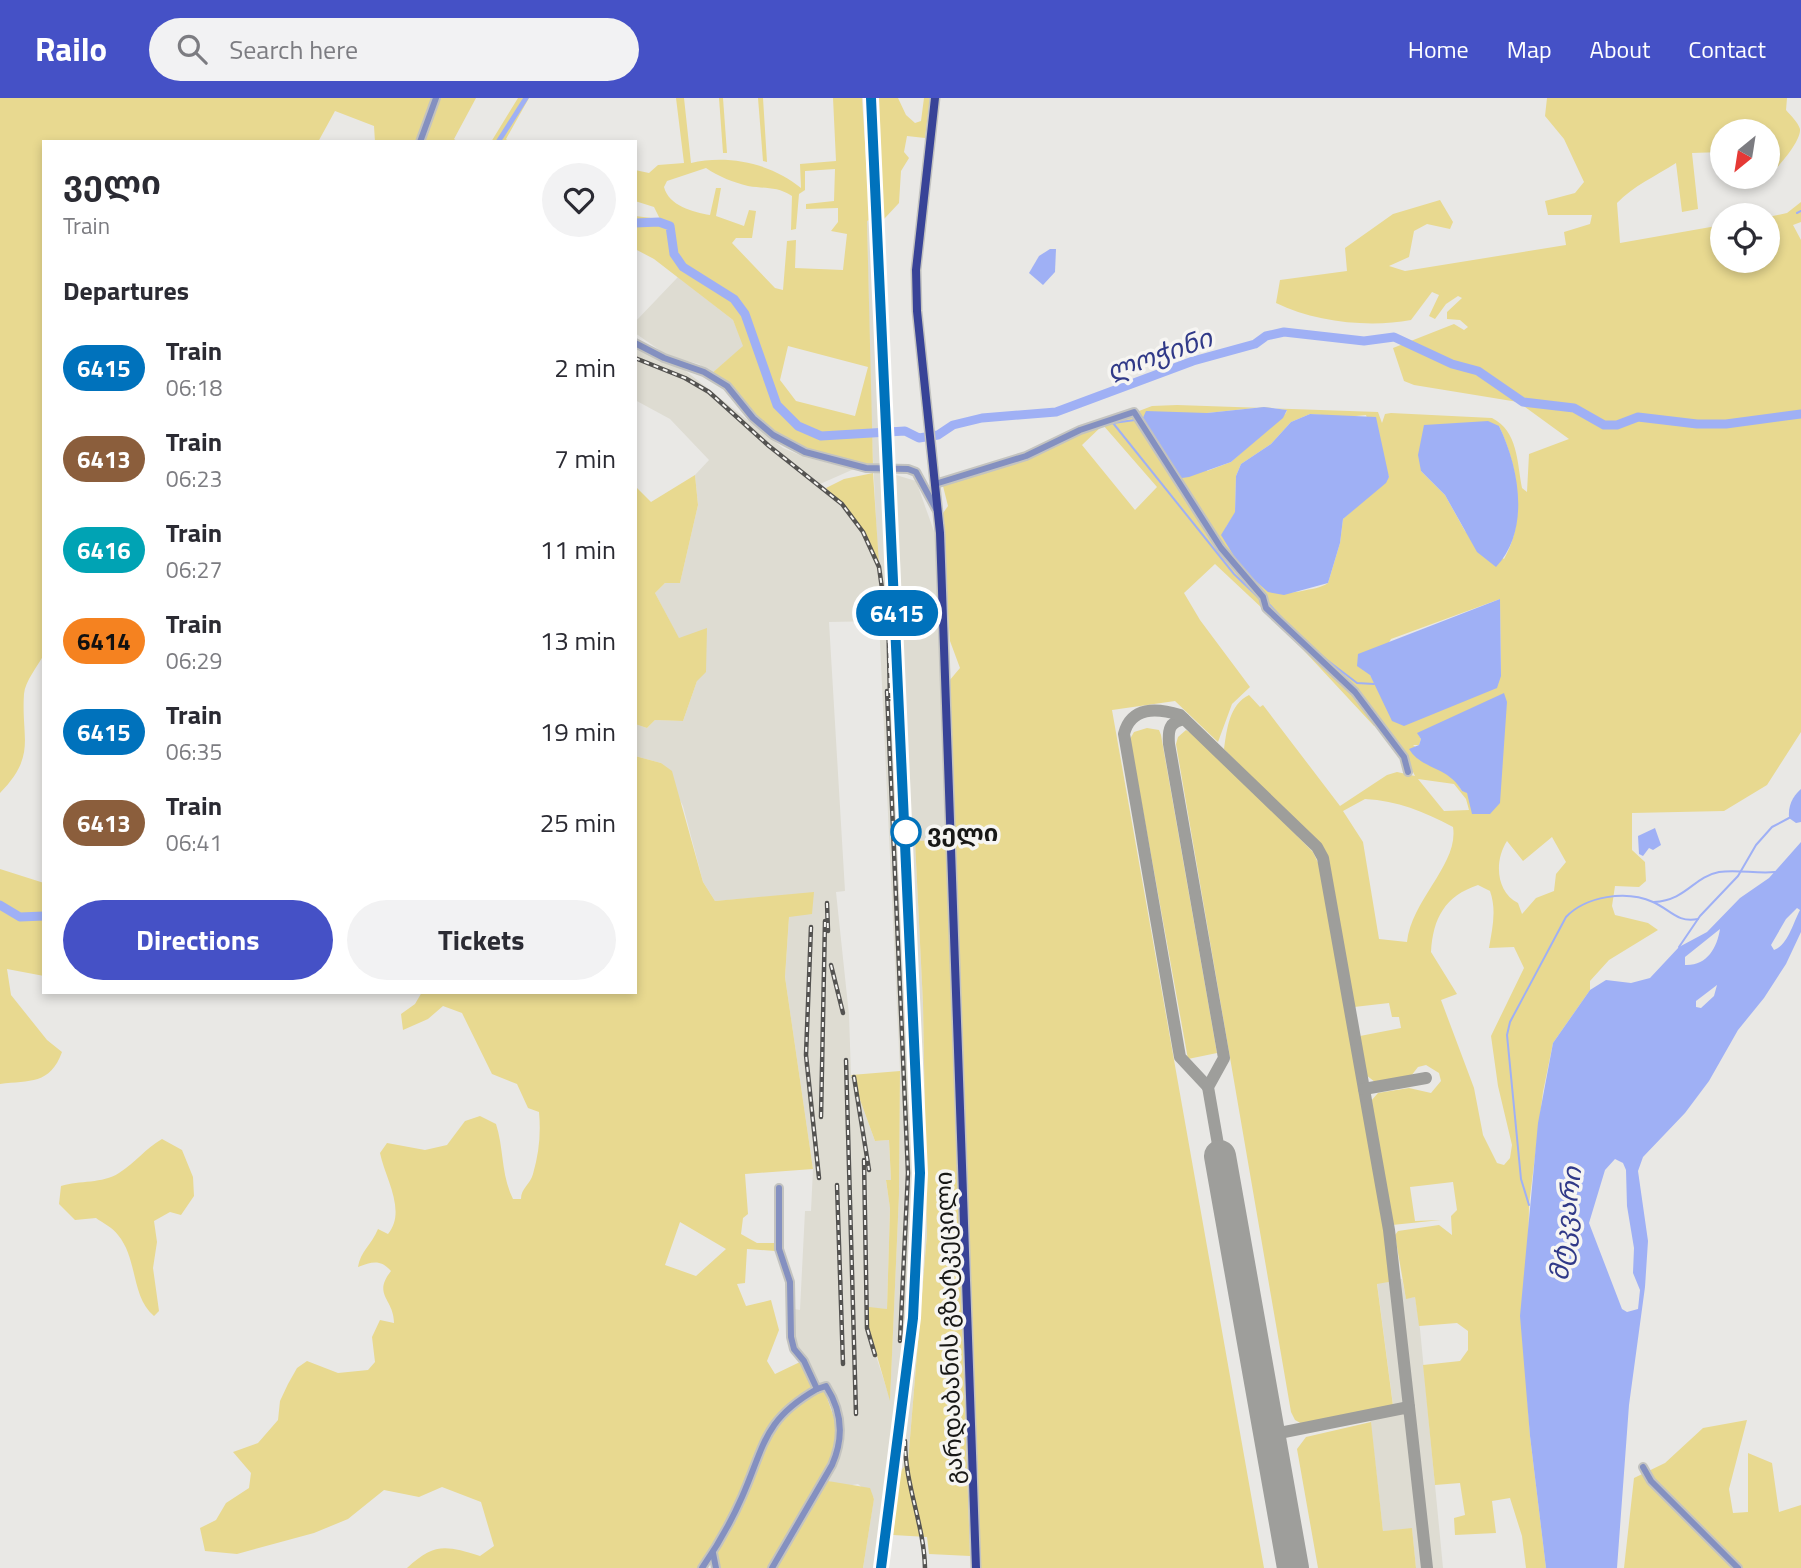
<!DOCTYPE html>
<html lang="en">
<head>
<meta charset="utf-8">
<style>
	body { margin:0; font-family:"Titillium Web","Noto Sans Georgian",sans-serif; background:#f2f2f3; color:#2b2b33; height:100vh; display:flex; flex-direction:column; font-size:26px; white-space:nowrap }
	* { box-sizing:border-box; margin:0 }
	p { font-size:23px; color:#7c7c81 }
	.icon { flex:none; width:38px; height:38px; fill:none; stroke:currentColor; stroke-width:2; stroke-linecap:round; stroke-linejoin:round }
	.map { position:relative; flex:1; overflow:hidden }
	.sheet { position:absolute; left:42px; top:42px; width:595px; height:854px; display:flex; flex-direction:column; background:#fff; border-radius:0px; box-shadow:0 4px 10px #0003 }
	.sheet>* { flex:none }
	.badge { padding:0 14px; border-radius:23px; font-size:24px; line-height:46px }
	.needle { width:46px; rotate:210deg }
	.tools { position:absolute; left:1710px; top:21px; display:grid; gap:14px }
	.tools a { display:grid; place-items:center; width:70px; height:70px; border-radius:50%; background:#fff; box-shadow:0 4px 10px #0003; font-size:35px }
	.map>.badge { position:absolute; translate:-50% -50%; box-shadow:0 0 0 4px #fff }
	h2 { padding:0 21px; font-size:26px; line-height:63px }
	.round { display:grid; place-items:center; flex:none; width:74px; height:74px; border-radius:37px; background:#f2f2f3 }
	.summary { display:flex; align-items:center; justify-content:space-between; height:119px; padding:0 21px }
	h1 { font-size:33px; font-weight:700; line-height:52px }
	.primary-button { display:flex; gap:14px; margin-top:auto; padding:14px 21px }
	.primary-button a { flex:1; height:80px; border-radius:42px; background:#4551c6; color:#fff; font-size:28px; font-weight:700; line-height:80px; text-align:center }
	.primary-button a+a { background:#f2f2f3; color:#2b2b33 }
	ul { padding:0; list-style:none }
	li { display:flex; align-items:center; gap:21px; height:91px; padding:0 21px }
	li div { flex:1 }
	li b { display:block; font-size:26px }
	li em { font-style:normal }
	li .badge { min-width:77px; font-weight:700; text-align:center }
	header { display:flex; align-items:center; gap:42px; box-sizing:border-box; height:98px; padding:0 35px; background:#4551c6; color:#fff }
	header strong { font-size:33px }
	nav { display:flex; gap:38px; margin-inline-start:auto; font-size:24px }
	.search { width:490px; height:63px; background:#f2f2f3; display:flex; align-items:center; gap:18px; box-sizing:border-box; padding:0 24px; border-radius:38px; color:#7c7c81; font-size:26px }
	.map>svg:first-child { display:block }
	.built { fill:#dedcd2; fill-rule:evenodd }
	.green { fill:#e8d990; fill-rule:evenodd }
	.water { fill:#9fb0f5; fill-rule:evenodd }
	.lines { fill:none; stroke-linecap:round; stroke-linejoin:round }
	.stream { stroke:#9fb0f5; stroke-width:2 }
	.canal { stroke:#9fb0f5; stroke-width:5 }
	.river { stroke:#9fb0f5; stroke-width:9 }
	.taxiway { stroke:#9e9e9b; stroke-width:12 }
	.runway { stroke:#9e9e9b; stroke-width:32 }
	.minor-casing { stroke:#c3c3c0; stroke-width:10 }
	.major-casing { stroke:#c3c3c0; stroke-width:11 }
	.minor { stroke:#8490c0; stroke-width:6 }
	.major { stroke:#384397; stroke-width:8 }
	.rail-casing { stroke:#545351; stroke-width:4.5 }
	.rail { stroke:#f6f5f2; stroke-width:2; stroke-dasharray:5; stroke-linecap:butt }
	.line-casing { stroke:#fff; stroke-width:16 }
	.line { stroke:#0072bc; stroke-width:10 }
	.stop-dot { fill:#fff; stroke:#0072bc; stroke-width:3.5 }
	.labels { text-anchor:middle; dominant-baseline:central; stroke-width:7; stroke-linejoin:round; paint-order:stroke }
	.stop-label { font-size:24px; font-weight:bold; fill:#181816; stroke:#f6f5f2; text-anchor:start }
	.street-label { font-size:24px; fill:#181816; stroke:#f6f5f2 }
	.water-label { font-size:26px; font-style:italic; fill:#303988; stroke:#f6f5f2 }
</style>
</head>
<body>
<header>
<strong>Railo</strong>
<div class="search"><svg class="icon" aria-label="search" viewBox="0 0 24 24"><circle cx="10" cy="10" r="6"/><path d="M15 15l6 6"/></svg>Search here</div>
<nav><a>Home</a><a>Map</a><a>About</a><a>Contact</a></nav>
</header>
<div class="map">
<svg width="1801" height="1470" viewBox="0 0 1801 1470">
	<rect width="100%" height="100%" fill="#e9e8e5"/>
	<g class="built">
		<path d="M884,121L896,377L916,383L935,436L946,742L915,744L923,906L927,1136L908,1364L900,1374L888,1470H863L874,1400L858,1386L847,1388L828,1383L841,1353L842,1332L834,1299L825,1285L817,1287L795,1250L792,1238L794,1211L800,1212L805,1113H811L813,1071L785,879L789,819L814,795L715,803L703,784L683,708L661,665L635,658V626L647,630L655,622L683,623L697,583L707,531L679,541L655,495L665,485H680L698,407L695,377L709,362L670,321L635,302V251L682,270L783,350L804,359L854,371L820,386L863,431L878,464L871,318L867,123ZM879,523L900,973L899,1097L890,1301L876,1258L869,1210L887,1211L890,1109L886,1083L891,1082L889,1042L875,1043L851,977L849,917L836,794L845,793L829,524Z"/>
		<polygon points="678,179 733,222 744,248 711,276 699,266 668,258 635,235 635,224"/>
		<polygon points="1402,1181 1406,1200 1415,1199 1420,1231 1443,1470 1416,1470 1412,1431 1383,1433 1369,1312 1393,1307 1377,1185"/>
	</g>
	<g class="green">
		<path d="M0,0H434L417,44H375L374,28L335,13L318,44H44V556C38,568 25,583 24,596C21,641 37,657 0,695Z"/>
		<polygon points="440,0 476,0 454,41 458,44 424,44"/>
		<polygon points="518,0 529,0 506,41 509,44 491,44"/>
		<path d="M676,0H684L691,65C729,56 772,66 801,90L800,66L836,63L833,0H862L870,122L867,123L873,368L806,352L781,339L761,326L711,276L743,248L733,222L654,161L635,151V118L660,121L654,109L635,103V72L649,75L658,67L684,65ZM706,70C719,79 733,84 748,88C766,91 776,88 792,98L791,132L796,131L799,96L805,92V73L835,71L834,103L806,106V111L838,110V124L831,133L847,136L843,172L795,170L796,142L787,143L783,192L775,190L732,145L736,140H752L756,113L749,112L744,128L716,118L721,90H716L710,117C693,114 669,108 664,89L667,83ZM788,248L868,269L855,318L796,303L780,282Z"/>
		<polygon points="719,0 723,0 727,55 723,55"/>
		<polygon points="758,0 763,0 767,64 763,63"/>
		<polygon points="876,0 898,0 906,17 915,25 921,23 924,0 930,0 925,40 907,38 904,54 909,60 901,73 899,105 884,121"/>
		<path d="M1547,0H1787L1786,12C1790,17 1798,24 1800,31C1801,44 1778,69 1769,78L1768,33H1722V54L1692,55L1698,111L1682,114L1676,65C1656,78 1633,88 1617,105L1620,145L1722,127V163H1768V119L1787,115L1801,104V124L1793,127L1801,142V634L1767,687L1724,713L1632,715V752L1645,764L1646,783L1639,789L1615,788L1612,808L1615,817L1648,825L1658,832L1609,862L1590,883V892L1553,945L1543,994L1529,1107L1526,1279L1530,1338L1546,1470H1526L1522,1438L1510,1400L1492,1403L1496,1435L1455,1437L1454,1420L1465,1417L1460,1385L1435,1387L1423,1267L1460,1263L1468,1252V1233L1457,1225L1419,1228L1415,1199L1406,1201L1395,1137L1398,1133L1439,1127L1452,1137L1451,1118L1457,1112L1453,1084L1410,1089L1415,1123L1441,1122L1392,1127L1371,1003L1378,995L1409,990L1431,995L1441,983L1439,975L1426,967L1418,969L1411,978L1375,984L1366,977L1360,938L1401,930L1399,919H1392L1389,905L1354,909L1334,791L1322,749L1224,651C1227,631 1229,607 1249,597L1260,609L1263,607L1340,708L1387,677L1397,674L1415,678L1405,657L1379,625L1374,628L1281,528L1215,466L1184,495L1200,522L1250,589L1232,606L1218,644L1175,603L1112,612L1264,1470H979L949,583L960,570L950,543L941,418L948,408L943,388C971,379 1000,372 1027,360C1064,345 1099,321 1138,318L1139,313L1152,308L1177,307L1378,314L1382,325L1385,316L1391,315L1492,320C1518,333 1517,364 1522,390L1527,394L1529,356L1569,341L1518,304L1414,287L1404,283L1393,250L1454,226L1464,232L1468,229L1460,222L1447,221V214L1462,200L1458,198L1446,206L1435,221L1429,218L1439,197L1432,194L1411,222C1369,230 1315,224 1276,205L1280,182L1347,173L1345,150L1393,116L1440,102L1453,124L1450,131L1427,126L1414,133L1409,159L1389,168L1405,173L1566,147L1564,134L1590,126L1592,117H1548L1545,103L1575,95L1584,84L1564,41L1545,18ZM1264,309L1287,312L1286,315L1231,364L1207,373V315ZM1310,316L1346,319L1366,317L1389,379L1343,421L1340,445L1328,485C1321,490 1311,491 1302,493C1252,503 1247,467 1226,429L1235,415L1236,378L1241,366L1271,346L1291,324ZM1103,327L1157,389L1135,412L1082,347ZM1499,328C1518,368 1527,421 1504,461L1465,433L1445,397L1421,373ZM1500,501L1501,578L1391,616L1370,577L1391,541ZM1418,636L1490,716L1470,703L1467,694L1462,693L1456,682L1413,647H1419L1421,641ZM1418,681L1454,686L1466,701L1469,712L1444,713ZM1365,701C1398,703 1423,713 1453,729C1459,766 1412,801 1407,844L1379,841L1363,744L1343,713ZM1552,739L1566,764L1556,776L1554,793L1536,800L1522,816L1518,805C1496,794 1494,763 1507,743L1523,763ZM1478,787L1490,793C1497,813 1492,831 1489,850L1514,849L1524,870L1491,938L1498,988L1512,1047L1510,1060L1504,1067L1497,1065L1483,1037L1474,990L1441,902L1457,896L1431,854C1433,820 1445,798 1478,787Z"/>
		<polygon points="873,375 879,466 863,431 826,390 844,381"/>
		<polygon points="695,377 698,407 680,485 665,485 655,495 679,540 707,530 706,574 697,583 683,623 655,622 647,630 635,626 635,388 651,404"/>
		<polygon points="1147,630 1159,632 1161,637 1217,955 1188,961 1130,641 1134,634"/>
		<polygon points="1186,632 1200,640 1313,754 1320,769 1394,1183 1377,1186 1393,1308 1304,1327 1295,1322 1291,1314 1176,646 1178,639"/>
		<path d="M635,658L661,665L672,673L703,784L715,803L814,794L812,816L789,819L785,879L813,1071L745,1076L748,1116L743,1120L741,1136L757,1145H777L775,1153L747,1151L745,1185L737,1186L746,1208L771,1202L779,1232L767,1263L775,1276L800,1264L813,1290L791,1304L772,1326L820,1292L825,1294L839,1334L835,1358L770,1470H717L715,1454L700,1470H407C434,1445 445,1447 480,1458L494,1448L481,1404L442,1389L419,1399L384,1392L348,1421L314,1435L237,1456L205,1453L200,1430L216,1422L226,1405L249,1390L251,1375L233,1354L258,1345L278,1322L280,1303L288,1286L297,1270L307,1263L338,1275L368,1272L375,1264L372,1239L380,1222L394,1225C394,1201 372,1197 391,1173C380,1161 372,1164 358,1169C360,1154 372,1146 378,1131L388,1136C407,1113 385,1080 380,1055L387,1045L425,1052L447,1047L465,1023L480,1018L496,1026C504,1051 501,1077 513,1101H521C521,1090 530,1087 533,1076C539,1055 541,1036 539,1014L528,1010L517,986L492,976L462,915L443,908L428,921L403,932L401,916L415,906L422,894H635ZM680,1124L726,1151L696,1178L665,1167Z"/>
		<polygon points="946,742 970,1458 929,1456 927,1439 893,1437 900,1374 908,1364 927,1136 923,906 915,743"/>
		<path d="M0,771L44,785V878L7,871L11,897L47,942L62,954C50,987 30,982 0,986Z"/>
		<polygon points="900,973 899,1097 890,1303 869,1230 869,1209 887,1211 890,1110 886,1082 891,1082 889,1042 875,1043 851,977"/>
		<path d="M162,1041L182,1052L193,1079L194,1098L181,1117L170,1114L154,1123L157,1144L153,1170L159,1213L154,1218C131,1199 138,1161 118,1137C113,1130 103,1125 96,1120L75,1122L59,1106L61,1088C80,1082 102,1086 119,1075C135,1065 146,1050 162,1041Z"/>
		<polygon points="1747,1322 1729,1391 1733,1415 1748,1414 1748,1355 1772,1365 1779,1414 1801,1407 1801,1470 1624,1470 1634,1380 1665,1365 1703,1330"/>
		<polygon points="1371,1324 1383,1433 1412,1430 1416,1470 1318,1470 1297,1351 1306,1339"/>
		<polygon points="828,1383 870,1390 874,1401 863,1470 775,1470"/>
	</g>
	<g class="water">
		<polygon points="1050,151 1056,151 1055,174 1043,187 1029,175 1039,158"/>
		<polygon points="1264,309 1287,312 1283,320 1231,364 1189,379 1182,380 1175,375 1142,322 1146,313 1207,315"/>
		<polygon points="1310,316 1376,319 1389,379 1386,385 1343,421 1340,445 1328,485 1284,497 1268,494 1242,471 1221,437 1235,414 1236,378 1241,366 1271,346 1291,324"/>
		<path d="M1488,323L1499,328C1519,369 1531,432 1496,469L1477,454L1445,397L1421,373L1418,357L1424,327Z"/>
		<polygon points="1500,501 1501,578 1497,590 1404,628 1392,623 1370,577 1357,568 1358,556"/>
		<path d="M1504,595L1507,604L1500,705L1490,716H1472L1467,695L1462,693C1448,668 1422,672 1409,651L1419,647L1421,641L1417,635Z"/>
		<path d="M1801,691V724L1796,725L1789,720C1788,708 1792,699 1801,691Z"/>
		<polygon points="1655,730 1661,747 1653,752 1649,750 1643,758 1639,756 1638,738"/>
		<path d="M1801,744V834L1786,866L1764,900L1738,932L1709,983L1685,1015L1643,1059L1638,1073L1648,1143L1645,1189L1629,1307L1617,1470H1546L1530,1338L1520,1218L1538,1025L1553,945L1590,892L1606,882L1631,885L1650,880L1679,849L1707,834L1740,800L1769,780ZM1797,810L1800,812C1793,825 1788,847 1774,852L1771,847L1786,821ZM1720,831C1717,850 1707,868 1685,867V859ZM1717,887L1714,898L1701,910L1696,909V903ZM1615,1061L1623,1065L1626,1072L1627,1108L1634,1150L1633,1175L1640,1192L1638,1211L1627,1214L1622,1211L1589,1125L1605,1072Z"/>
	</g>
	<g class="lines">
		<g class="stream">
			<polyline points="1797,115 1801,113"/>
			<polyline points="1135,322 1113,325 1234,476 1259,500"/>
			<polyline points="1267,504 1292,531"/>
			<polyline points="1319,556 1357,585 1374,586"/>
			<path d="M1654,804C1687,802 1693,779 1719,774C1737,771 1756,776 1775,774"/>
			<polyline points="1679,849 1700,818 1738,778 1756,747 1772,729 1789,720"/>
			<path d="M1529,1107L1521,1081L1507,937L1510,924L1566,819C1586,798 1626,792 1653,804C1671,812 1677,825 1698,821"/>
		</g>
		<polyline class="canal" points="498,44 526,0"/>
		<g class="river">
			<polyline points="635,125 659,124 670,128 674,156 683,169 734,201 745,216 777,307 798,328 821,338 905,333 919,340 938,337 953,327 982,320 1056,314 1193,263 1255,246 1266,238 1284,234 1364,243 1394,239 1452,266 1478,273 1523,304 1574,310 1604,327 1617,327 1638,319 1697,326 1726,326 1801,316"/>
			<polyline points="0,807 20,819 44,818"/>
		</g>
		<g class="taxiway">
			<path d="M1184,621C1169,624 1168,632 1169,646L1224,960L1208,989L1220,1058"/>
			<path d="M1208,989L1180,959L1124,636C1131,608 1157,610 1180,617L1317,749L1323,760L1389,1132L1409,1309"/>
			<polyline points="1364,991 1426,980"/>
			<polyline points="1269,1337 1409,1309 1427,1470"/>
		</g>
		<polyline class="runway" points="1220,1058 1293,1470"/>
		<defs>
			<g id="minor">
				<polyline points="420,44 436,0"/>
				<polyline points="635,245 664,260 704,274 727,288 753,320 773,337 805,354 866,370 908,371 916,374 936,411"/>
				<polyline points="935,386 1026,358 1080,332 1134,314 1221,450 1263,499 1266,510 1355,594 1404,659 1408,674"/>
				<polyline points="1643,1369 1651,1383 1738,1470"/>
				<polyline points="713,1455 716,1470"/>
				<path d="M702,1470C718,1447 731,1424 742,1399C765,1347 763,1322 817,1291"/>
				<path d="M772,1470L832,1367C844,1340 842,1313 826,1288L817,1291L804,1263L794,1251L791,1239L790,1184L779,1151V1090"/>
			</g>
			<polyline id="major" points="935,0 916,172 917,213 940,435 976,1470"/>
		</defs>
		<use href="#minor" class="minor-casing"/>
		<use href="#major" class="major-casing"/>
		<use href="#minor" class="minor"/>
		<use href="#major" class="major"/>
		<defs>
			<g id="rail">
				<polyline points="871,0 920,1075 913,1220 881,1470"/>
				<polyline points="635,260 685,280 709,294 769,348 842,406 863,434 879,469 886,519"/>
				<polyline points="888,510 890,601"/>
				<polyline points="887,593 908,1075 900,1243"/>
				<polyline points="827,805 828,833"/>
				<polyline points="811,829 806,957 819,1080"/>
				<polyline points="831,867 843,915"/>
				<polyline points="846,962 856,1316"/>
				<polyline points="854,979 869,1072"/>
				<polyline points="821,1019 825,823"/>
				<polyline points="864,1062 867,1230 875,1257"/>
				<polyline points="837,1087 843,1266"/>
				<path d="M905,1343C905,1388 924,1426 925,1470"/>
			</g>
		</defs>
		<use href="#rail" class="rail-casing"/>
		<use href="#rail" class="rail"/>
	</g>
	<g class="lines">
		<defs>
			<polyline id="line" points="871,0 920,1075 913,1220 881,1470"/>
		</defs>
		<use href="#line" class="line-casing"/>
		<use href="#line" class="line"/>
	</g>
	<circle class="stop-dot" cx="906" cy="734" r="14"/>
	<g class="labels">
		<g class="stop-label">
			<text x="927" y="734">ველი</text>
		</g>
		<g class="street-label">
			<text transform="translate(948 1230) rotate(-92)">გარდაბანის გზატკეცილი</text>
		</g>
		<g class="water-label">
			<text transform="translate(1159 256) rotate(-19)">ლოჭინი</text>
			<text transform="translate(1565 1126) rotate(-83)">მტკვარი</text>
		</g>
	</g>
</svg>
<div class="tools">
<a><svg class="needle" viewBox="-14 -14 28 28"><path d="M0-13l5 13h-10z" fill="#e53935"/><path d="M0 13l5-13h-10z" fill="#7c7c81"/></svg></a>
<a><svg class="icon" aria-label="locate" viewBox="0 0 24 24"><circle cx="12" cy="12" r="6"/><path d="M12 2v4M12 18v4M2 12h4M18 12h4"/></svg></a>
</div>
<b class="badge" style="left:897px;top:515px;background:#0072bc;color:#fff">6415</b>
<section class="sheet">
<div class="summary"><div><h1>ველი</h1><p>Train</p></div><a class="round"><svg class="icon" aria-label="heart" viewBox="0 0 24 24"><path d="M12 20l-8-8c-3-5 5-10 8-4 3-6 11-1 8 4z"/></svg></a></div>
<h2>Departures</h2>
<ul>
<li><span class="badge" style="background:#0072bc;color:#fff">6415</span><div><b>Train</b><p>06:18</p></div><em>2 min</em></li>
<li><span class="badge" style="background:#8b5e3c;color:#fff">6413</span><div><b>Train</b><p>06:23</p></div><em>7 min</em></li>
<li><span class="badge" style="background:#00a3b4;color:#fff">6416</span><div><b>Train</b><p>06:27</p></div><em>11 min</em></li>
<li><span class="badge" style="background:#f58220;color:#111">6414</span><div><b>Train</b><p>06:29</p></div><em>13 min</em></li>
<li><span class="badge" style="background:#0072bc;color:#fff">6415</span><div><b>Train</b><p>06:35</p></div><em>19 min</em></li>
<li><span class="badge" style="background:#8b5e3c;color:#fff">6413</span><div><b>Train</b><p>06:41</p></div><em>25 min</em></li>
</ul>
<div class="primary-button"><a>Directions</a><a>Tickets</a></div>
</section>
</div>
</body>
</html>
